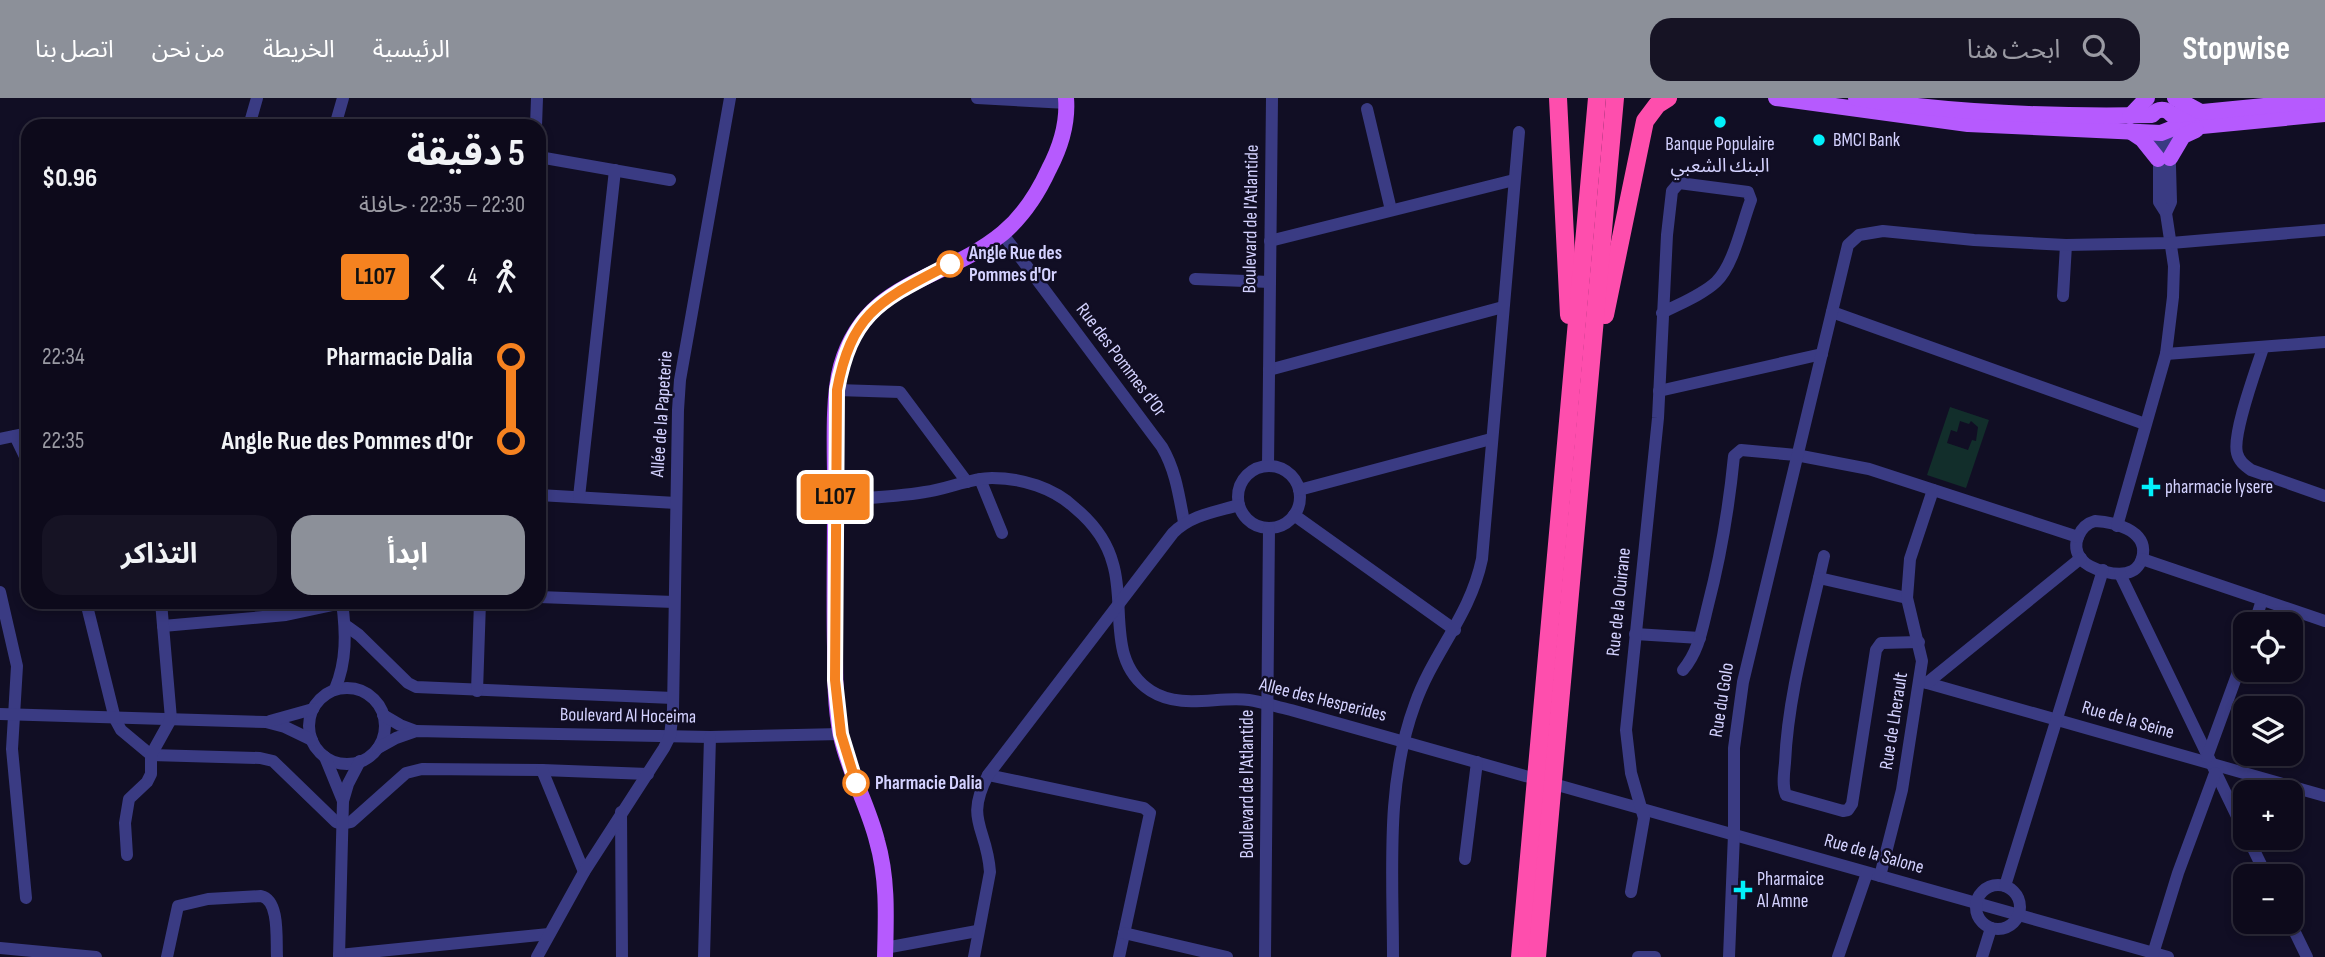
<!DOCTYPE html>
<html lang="ar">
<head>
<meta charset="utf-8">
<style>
	body { margin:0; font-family:"Sofia Sans Condensed","Noto Sans Arabic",sans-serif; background:#161324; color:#f1f3f6; direction:rtl; height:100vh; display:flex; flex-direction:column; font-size:26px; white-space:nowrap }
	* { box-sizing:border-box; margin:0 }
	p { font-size:23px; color:#9a9aa3 }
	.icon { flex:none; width:38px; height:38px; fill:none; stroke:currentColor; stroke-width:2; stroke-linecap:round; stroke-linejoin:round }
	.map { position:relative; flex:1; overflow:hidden; direction:ltr }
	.drawer { position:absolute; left:21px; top:21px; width:525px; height:490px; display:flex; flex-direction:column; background:#0d0a1b; border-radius:21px; box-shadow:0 4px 10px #0003,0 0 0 2px #2d2b3a; direction:rtl }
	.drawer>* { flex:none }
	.badge { padding:0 14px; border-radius:5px; font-size:24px; line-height:46px }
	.tools { position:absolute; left:2233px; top:514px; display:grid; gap:14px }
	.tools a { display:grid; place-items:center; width:70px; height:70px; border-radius:14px; background:#0d0a1b; box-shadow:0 4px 10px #0003,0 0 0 2px #2d2b3a; font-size:35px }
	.map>.badge { position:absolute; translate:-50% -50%; box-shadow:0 0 0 4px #fff }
	.legs { display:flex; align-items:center; gap:10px; height:77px; padding:0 21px; font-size:23px }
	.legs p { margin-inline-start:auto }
	.head { display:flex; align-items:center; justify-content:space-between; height:119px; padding:0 21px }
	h1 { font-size:38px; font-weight:700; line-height:52px }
	.button { display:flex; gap:14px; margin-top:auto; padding:14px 21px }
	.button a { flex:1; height:80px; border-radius:21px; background:#8c9099; color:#fff; font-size:28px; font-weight:700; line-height:80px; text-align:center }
	.button a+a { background:#161324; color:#f1f3f6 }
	ul { padding:0 21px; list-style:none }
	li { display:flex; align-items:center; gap:24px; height:84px; font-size:26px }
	li i { display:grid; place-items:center; width:10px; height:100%; margin:0 9px; background:currentColor }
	li i::after { content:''; width:18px; height:18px; margin:-9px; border:5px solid; border-radius:50%; background:#0d0a1b }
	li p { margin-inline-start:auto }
	li:first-child i { background:linear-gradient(#0000 50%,currentColor 0) }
	li:last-child i { background:linear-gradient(currentColor 50%,#0000 0) }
	header { display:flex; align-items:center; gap:42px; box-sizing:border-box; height:98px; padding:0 35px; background:#8c9099; color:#fff }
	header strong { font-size:33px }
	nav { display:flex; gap:38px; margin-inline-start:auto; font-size:24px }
	.search { width:490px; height:63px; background:#161324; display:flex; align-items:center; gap:18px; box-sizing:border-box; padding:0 24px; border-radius:21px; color:#9a9aa3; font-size:26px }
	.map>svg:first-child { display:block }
	.garden { fill:#122e2b; fill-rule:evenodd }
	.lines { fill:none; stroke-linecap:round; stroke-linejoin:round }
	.minor { stroke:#3a3b83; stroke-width:12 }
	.major { stroke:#b65afe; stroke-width:16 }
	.highway { stroke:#fe4ead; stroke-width:18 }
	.line-1-casing { stroke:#fff; stroke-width:16 }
	.line-1 { stroke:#f58220; stroke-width:10 }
	.poi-dot { fill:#02f1fb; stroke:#110e24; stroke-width:2.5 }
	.stop-1-dot { fill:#fff; stroke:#f58220; stroke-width:3.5 }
	.labels { text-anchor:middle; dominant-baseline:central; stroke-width:5; stroke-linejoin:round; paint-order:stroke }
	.poi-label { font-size:19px; fill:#d4d2ff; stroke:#110e24; text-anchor:start }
	.street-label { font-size:19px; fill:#d4d2ff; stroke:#110e24 }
	.stop-label { font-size:19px; font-weight:bold; fill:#d4d2ff; stroke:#110e24; text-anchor:start }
</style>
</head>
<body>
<header>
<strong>Stopwise</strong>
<div class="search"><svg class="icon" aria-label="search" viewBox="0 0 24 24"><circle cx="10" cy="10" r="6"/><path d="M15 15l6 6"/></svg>ابحث هنا</div>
<nav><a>الرئيسية</a><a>الخريطة</a><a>من نحن</a><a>اتصل بنا</a></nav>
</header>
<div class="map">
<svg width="2325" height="859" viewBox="0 0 2325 859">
	<rect width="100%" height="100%" fill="#110e24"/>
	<path class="garden" d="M1950,309L1989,322L1966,390L1927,377ZM1960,323L1969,326L1971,323L1978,329L1976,343L1972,342L1968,352L1947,345L1951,332L1957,334Z"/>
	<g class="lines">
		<g class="minor">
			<polyline points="977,0 1067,5"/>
			<polyline points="1367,11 1391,112"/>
			<polyline points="249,28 257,0"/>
			<polyline points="335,28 343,0"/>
			<polyline points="536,28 537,0"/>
			<polyline points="539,59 670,82"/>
			<polyline points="2166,115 2171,104 2169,33"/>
			<path d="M1002,135L1162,349C1176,373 1179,398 1184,424"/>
			<polyline points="1270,143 1514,82"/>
			<polyline points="1195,181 1270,184"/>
			<polyline points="2063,198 2066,147"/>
			<polyline points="1832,214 2145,326"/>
			<path d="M2263,250C2256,272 2232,336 2237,355C2239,363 2244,367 2251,372L2325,398"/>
			<polyline points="2166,256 2325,244"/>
			<polyline points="1269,272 1503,209"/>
			<polyline points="837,292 900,294 967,384"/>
			<polyline points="1659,293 1822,256"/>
			<polyline points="15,338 28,365"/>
			<polyline points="0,341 28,335"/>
			<polyline points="1268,368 1272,0"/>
			<circle cx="1269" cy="399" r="31"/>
			<polyline points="980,381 1002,435"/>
			<polyline points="1299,392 1491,341"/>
			<polyline points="539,397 676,405"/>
			<polyline points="579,399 615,72"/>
			<path d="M835,402C865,400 896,399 925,394C948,391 970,380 992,380C1022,380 1054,390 1075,410C1093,425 1107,443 1113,466C1126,508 1106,564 1151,593C1181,612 1217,598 1249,602C1263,604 1277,609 1291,612L2168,859"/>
			<polyline points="1294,417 1455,532"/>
			<path d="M2095,423C2114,424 2146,432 2143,456C2142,463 2138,470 2132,473C2119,480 2090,472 2081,461C2070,447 2080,427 2095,423Z"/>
			<polyline points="2117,428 2166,256 2173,199 2174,168 2166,115 2159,104 2159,35"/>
			<path d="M1824,458C1809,526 1788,595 1785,665C1784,675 1782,688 1786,697L1843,713L1848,712L1852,706L1876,552L1881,545L1919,544"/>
			<polyline points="2142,461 2325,523"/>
			<polyline points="2120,476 2245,735"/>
			<polyline points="1819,480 1907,500"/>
			<polyline points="0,494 17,568 12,651 26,800"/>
			<polyline points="539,499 674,504"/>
			<polyline points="86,504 115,621 121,632 151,657 260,660 273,663 336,724 342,726 351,724 406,675 422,671 542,672 648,676"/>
			<polyline points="345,527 359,537 408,585 416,589 673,600"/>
			<polyline points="2254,527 2262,502"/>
			<polyline points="163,528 286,517 347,504"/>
			<polyline points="1635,536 1700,540"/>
			<path d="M1683,572C1699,553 1702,531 1708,507C1721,457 1729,409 1734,358L1741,352L1796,357L1869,371L2078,439"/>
			<polyline points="1920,583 2325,698"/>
			<polyline points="1927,585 2081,460"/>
			<circle cx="347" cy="628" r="38"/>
			<path d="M335,591C347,563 346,534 342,504"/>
			<polyline points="477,593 480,504"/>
			<polyline points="0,616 266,624 285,629 312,642"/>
			<polyline points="383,617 400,627 416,633"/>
			<polyline points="270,623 313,611"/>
			<polyline points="378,650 396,640 416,633 710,639 841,636"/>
			<polyline points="325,659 343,703"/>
			<polyline points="2207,659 2245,555"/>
			<polyline points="542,672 584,774"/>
			<polyline points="988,677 1144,710 1150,715 1119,859"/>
			<polyline points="621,714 622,859"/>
			<polyline points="2248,740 2267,779"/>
			<polyline points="127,757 125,725 129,701 147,684 151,676 151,657 171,621 161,504"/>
			<polyline points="1465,761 1477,664"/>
			<polyline points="1880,778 1902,692 1922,563 1907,500 1910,461 1933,392"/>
			<circle cx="1998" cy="809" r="22"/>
			<polyline points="2005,788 2103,472"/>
			<path d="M1631,794L1644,720L1631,675L1626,632L1658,320L1667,137L1672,93L1679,85L1748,94L1751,102C1742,125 1734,167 1716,184C1702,197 1679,206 1662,215"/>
			<polyline points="2290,824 2307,859"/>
			<polyline points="1124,835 1227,859"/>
			<polyline points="0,850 96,859"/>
			<polyline points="885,850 977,833"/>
			<polyline points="339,857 549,836"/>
			<path d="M167,859L178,808L208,801L261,798C280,802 276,842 277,859"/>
			<polyline points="339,859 343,703 348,686 360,663"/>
			<polyline points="537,859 584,774 664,650 670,638 673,612 678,312 680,282 730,0"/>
			<polyline points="704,859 710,639"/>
			<path d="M974,859L990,774C987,729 964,723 988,677L1173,435C1191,417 1215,414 1239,407"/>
			<polyline points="1265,859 1269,430"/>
			<path d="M1393,859C1393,774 1385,687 1415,606C1434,553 1470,518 1482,461L1519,34"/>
			<polyline points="1638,859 1655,859"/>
			<polyline points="1729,859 1734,736 1734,650 1743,584 1848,147 1859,137 1883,133 1974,142 2066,147 2171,145 2325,132"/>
			<polyline points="1838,859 1867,775"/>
			<polyline points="1982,859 1991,830"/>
			<polyline points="2152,859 2178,775 2215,675"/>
		</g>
		<g class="major">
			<polyline points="1776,0 1968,26 2161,35 2171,31 2325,16"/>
			<path d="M1856,0C1953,15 2053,19 2152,17C2158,10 2166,10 2172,17L2325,2"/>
			<polyline points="2175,0 2199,13"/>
			<polyline points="2130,18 2147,0"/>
			<polyline points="2130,33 2142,41 2158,61"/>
			<polyline points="2170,60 2183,38 2196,32"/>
			<path d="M885,859C886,820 888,781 877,743C868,707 849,675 841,638C835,609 835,578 835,549C834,501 835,453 835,406C836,366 831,305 841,268C866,180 943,185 1003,135C1023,118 1038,95 1049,71C1060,50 1068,24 1066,0"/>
		</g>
		<g class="highway">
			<polyline points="1558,0 1569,217"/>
			<polyline points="1605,217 1645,23 1657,7 1668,0"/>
			<polyline points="1520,859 1597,0"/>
			<polyline points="1537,859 1615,0"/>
		</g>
	</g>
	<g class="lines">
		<defs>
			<path id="line-1" d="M856,685L841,636L835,582L837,292C852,211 884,201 950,166"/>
		</defs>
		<use href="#line-1" class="line-1-casing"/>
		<use href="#line-1" class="line-1"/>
	</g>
	<g class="poi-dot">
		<circle cx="1720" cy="24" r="7"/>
		<circle cx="1819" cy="42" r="7"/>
		<path d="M2147.5 378.5h7v7h7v7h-7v7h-7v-7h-7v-7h7z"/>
		<path d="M1739.5 781.5h7v7h7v7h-7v7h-7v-7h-7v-7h7z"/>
	</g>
	<g class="stop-1-dot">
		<circle cx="950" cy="166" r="12"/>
		<circle cx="856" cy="685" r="12"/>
	</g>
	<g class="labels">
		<g class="poi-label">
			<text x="1833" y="42">BMCI Bank</text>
			<text x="1720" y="46" text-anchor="middle">Banque Populaire<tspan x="1720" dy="22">البنك الشعبي</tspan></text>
			<text x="2165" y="389">pharmacie lysere</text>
			<text x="1757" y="781">Pharmaice<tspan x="1757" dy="22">Al Amne</tspan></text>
		</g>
		<g class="street-label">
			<text transform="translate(1251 121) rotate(-89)">Boulevard de l'Atlantide</text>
			<text transform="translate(1121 262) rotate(53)">Rue des Pommes d'Or</text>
			<text transform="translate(662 316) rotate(-86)">Allée de la Papeterie</text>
			<text transform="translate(1619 504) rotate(-84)">Rue de la Ouirane</text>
			<text transform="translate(1323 602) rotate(14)">Allee des Hesperides</text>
			<text transform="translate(1722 602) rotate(-81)">Rue du Golo</text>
			<text transform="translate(628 618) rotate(1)">Boulevard Al Hoceima</text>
			<text transform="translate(2128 622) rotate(16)">Rue de la Seine</text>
			<text transform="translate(1894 623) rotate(-81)">Rue de Lherault</text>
			<text transform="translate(1247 686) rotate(-90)">Boulevard de l'Atlantide</text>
			<text transform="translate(1874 756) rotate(16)">Rue de la Salone</text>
		</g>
		<g class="stop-label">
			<text x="969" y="155">Angle Rue des<tspan x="969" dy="22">Pommes d'Or</tspan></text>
			<text x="875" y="685">Pharmacie Dalia</text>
		</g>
	</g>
</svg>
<div class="tools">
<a><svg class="icon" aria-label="locate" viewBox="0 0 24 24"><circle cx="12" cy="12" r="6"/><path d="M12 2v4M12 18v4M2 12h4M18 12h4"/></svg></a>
<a><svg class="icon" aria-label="layers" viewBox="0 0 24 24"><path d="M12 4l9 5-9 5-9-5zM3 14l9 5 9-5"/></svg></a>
<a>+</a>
<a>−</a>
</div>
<b class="badge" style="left:835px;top:399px;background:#f58220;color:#111">L107</b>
<section class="drawer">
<div class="head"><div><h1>5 دقيقة</h1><p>22:30 – 22:35 · حافلة</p></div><b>$0.96</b></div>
<div class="legs"><svg class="icon" aria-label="walk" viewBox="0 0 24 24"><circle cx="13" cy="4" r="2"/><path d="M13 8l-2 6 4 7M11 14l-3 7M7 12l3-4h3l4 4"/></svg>4<svg class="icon" aria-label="back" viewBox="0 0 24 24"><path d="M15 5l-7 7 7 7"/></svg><b class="badge" style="background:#f58220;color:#111">L107</b></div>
<ul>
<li><i style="color:#f58220"></i><b>Pharmacie Dalia</b><p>22:34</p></li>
<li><i style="color:#f58220"></i><b>Angle Rue des Pommes d'Or</b><p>22:35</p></li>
</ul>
<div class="button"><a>ابدأ</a><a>التذاكر</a></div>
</section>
</div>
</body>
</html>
